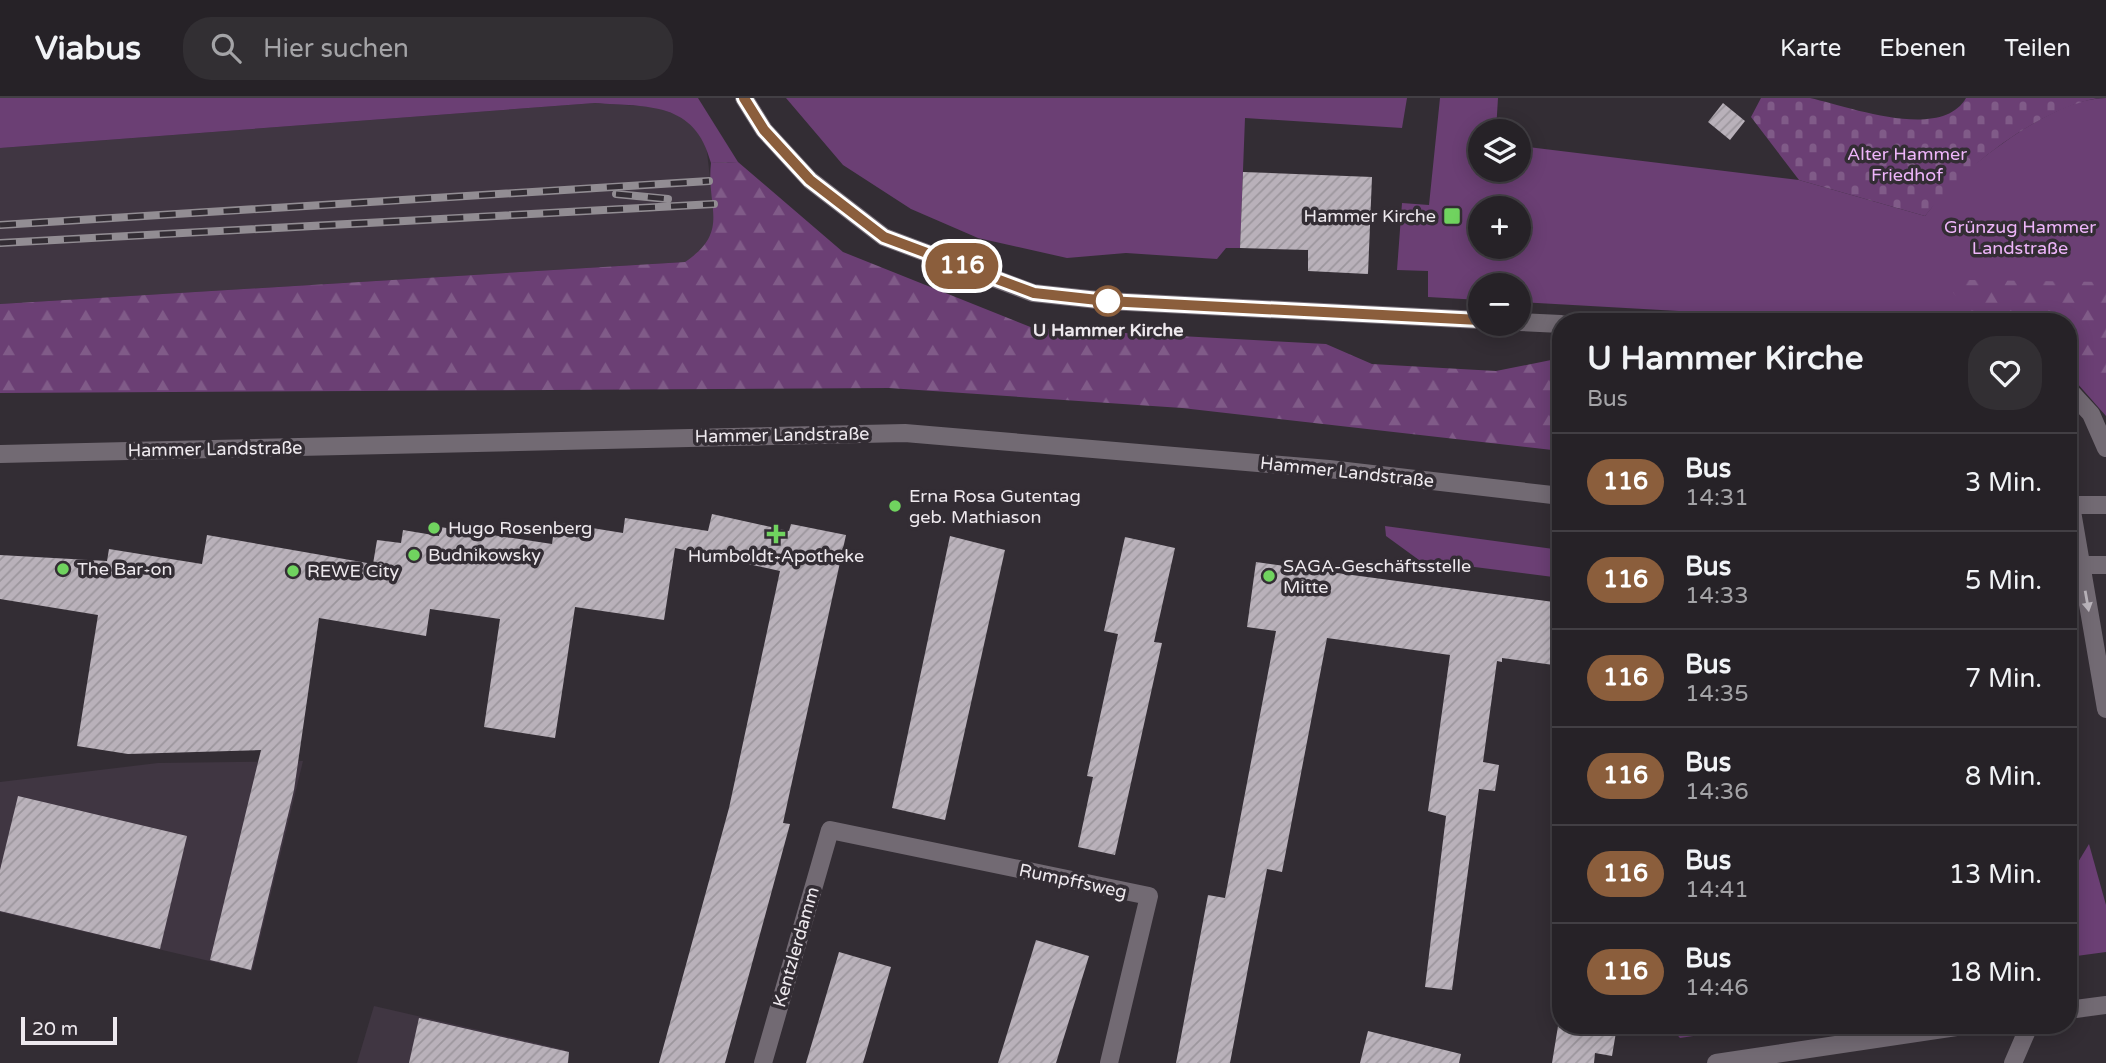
<!DOCTYPE html>
<html lang="de">
<head>
<meta charset="utf-8">
<style>
	body { margin:0; font-family:"Varela Round",sans-serif; background:#322f33; color:#f1f3f6; height:100vh; display:flex; flex-direction:column; font-size:26px; white-space:nowrap }
	* { box-sizing:border-box; margin:0 }
	p { font-size:23px; color:#a4a4a7 }
	.icon { flex:none; width:38px; height:38px; fill:none; stroke:currentColor; stroke-width:2; stroke-linecap:round; stroke-linejoin:round }
	.map { position:relative; flex:1; overflow:hidden }
	.sheet { position:absolute; left:1552px; top:215px; width:525px; height:721px; display:flex; flex-direction:column; background:#262227; border-radius:28px; box-shadow:0 4px 18px #0003,0 0 0 2px #423f44 }
	.sheet>* { flex:none }
	.badge { padding:0 14px; border-radius:23px; font-size:24px; line-height:46px }
	.buttons { position:absolute; left:1468px; top:21px; display:grid; gap:14px }
	.buttons a { display:grid; place-items:center; width:63px; height:63px; border-radius:50%; background:#262227; box-shadow:0 4px 18px #0003,0 0 0 2px #423f44; font-size:35px }
	.scale { position:absolute; left:21px; bottom:18px; width:96px; box-sizing:border-box; padding-left:7px; border:4px solid #eee9ee; border-top:0; font-size:19px; line-height:24px; white-space:nowrap; color:#eee9ee; -webkit-text-stroke:5px #332d34; paint-order:stroke }
	.map>.badge { position:absolute; translate:-50% -50%; box-shadow:0 0 0 4px #fff }
	.round { display:grid; place-items:center; flex:none; width:74px; height:74px; border-radius:28px; background:#322f33 }
	.head { display:flex; align-items:center; justify-content:space-between; height:119px; padding:0 35px }
	h1 { font-size:33px; font-weight:800; line-height:52px }
	ul { padding:0; list-style:none }
	li { display:flex; align-items:center; gap:21px; height:98px; padding:0 35px; border-top:2px solid #423f44 }
	li div { flex:1 }
	li b { display:block; font-size:26px }
	li em { font-style:normal }
	li .badge { min-width:77px; font-weight:700; text-align:center }
	header { display:flex; align-items:center; gap:42px; box-sizing:border-box; height:98px; padding:0 35px; background:#262227; border-bottom:2px solid #423f44 }
	header strong { font-size:33px }
	nav { display:flex; gap:38px; margin-inline-start:auto; font-size:24px }
	.search { width:490px; height:63px; background:#322f33; display:flex; align-items:center; gap:18px; box-sizing:border-box; padding:0 24px; border-radius:28px; color:#a4a4a7; font-size:26px }
	.map>svg:first-child { display:block }
	.built { fill:#403642 }
	.green { fill:#6b3f74; fill-rule:evenodd }
	.forest { fill:url(#forest-firs) }
	.cemetery { fill:url(#cemetery-stones) }
	.building { fill:url(#building-hatch) }
	.lines { fill:none; stroke-linecap:round; stroke-linejoin:round }
	.street { stroke:#726a73; stroke-width:18 }
	.secondary { stroke:#726a73; stroke-width:18 }
	.rail-casing { stroke:#928d93; stroke-width:8 }
	.rail { stroke:#332d34; stroke-width:5; stroke-dasharray:16; stroke-linecap:butt }
	.oneway { fill:#bcb6bd }
	.line-casing { stroke:#fff; stroke-width:16 }
	.line { stroke:#8b5e3c; stroke-width:10 }
	.poi-dot { fill:#70d35f; stroke:#332d34; stroke-width:2.5 }
	.stop-dot { fill:#fff; stroke:#8b5e3c; stroke-width:3.5 }
	.labels { text-anchor:middle; dominant-baseline:central; stroke-width:7; stroke-linejoin:round; paint-order:stroke }
	.park-label { font-size:18px; fill:#eeb5fa; stroke:#332d34 }
	.poi-label { font-size:18px; fill:#eee9ee; stroke:#332d34; text-anchor:start }
	.stop-label { font-size:18px; font-weight:bold; fill:#eee9ee; stroke:#332d34 }
	.street-label { font-size:18px; fill:#eee9ee; stroke:#332d34 }
</style>
</head>
<body>
<header>
<strong>Viabus</strong>
<div class="search"><svg class="icon" aria-label="search" viewBox="0 0 24 24"><circle cx="10" cy="10" r="6"/><path d="M15 15l6 6"/></svg>Hier suchen</div>
<nav><a>Karte</a><a>Ebenen</a><a>Teilen</a></nav>
</header>
<div class="map">
<svg width="2106" height="965" viewBox="0 0 2106 965">
	<defs>
		<pattern id="forest-firs" width="22" height="20" patternUnits="userSpaceOnUse" patternTransform="scale(1.75)"><rect width="22" height="20" fill="#6b3f74"/><path d="M5 1l3.5 6h-7zM16 11l3.5 6h-7z" fill="#805b88"/></pattern>
		<pattern id="cemetery-stones" width="16" height="16" patternUnits="userSpaceOnUse" patternTransform="scale(1.75)"><rect width="16" height="16" fill="#6b3f74"/><path d="M2 7V4a2 2 0 0 1 4 0v3zM10 15v-3a2 2 0 0 1 4 0v3z" fill="#805b88"/></pattern>
		<pattern id="building-hatch" width="6" height="6" patternUnits="userSpaceOnUse" patternTransform="scale(1.75)"><rect width="6" height="6" fill="#b9b1ba"/><path d="M-1 1l2-2M0 6l6-6M5 7l2-2" fill="none" stroke="#9c969d"/></pattern>
	</defs>
	<rect width="100%" height="100%" fill="#332d34"/>
	<g class="built">
		<polygon points="595,5 656,9 682,19 694,28 706,46 715,122 710,142 702,153 685,164 0,206 0,50"/>
		<polygon points="303,663 252,873 0,814 0,684 158,665"/>
		<polygon points="374,908 565,952 561,965 357,965"/>
	</g>
	<g class="green">
		<path d="M0,0H698L738,64L711,65C695,3 648,9 595,5L0,50Z"/>
		<polygon points="786,0 1407,0 1402,30 1245,20 1240,150 1226,150 1217,161 1126,155 1067,160 978,140 911,111 843,67"/>
		<path d="M1440,0H1498L1496,33H1480V72H1519V48L1799,82L1925,118C1934,107 1942,94 1952,85C1989,54 2057,0 2106,0V318L2069,276L2068,224H1875L1519,204V187H1480V202L1428,199V173L1397,172L1402,105L1429,107ZM1480,110H1519V149H1480Z"/>
		<polygon points="1385,428 1561,452 1561,480 1419,462 1386,438"/>
		<polygon points="2089,746 2106,807 2106,854 2069,859 2069,779"/>
		<polygon points="1669,928 1735,928 1733,932 1680,940"/>
	</g>
	<g class="forest">
		<path d="M738,64L843,154L1033,230L1326,246L1372,266L1496,273L1561,260V353L1182,310L889,290L0,295V206L685,164C731,133 706,110 711,65Z"/>
		<polygon points="1969,182 2106,184 2106,298 2075,255 2069,252 2068,224 2005,224 1968,212 1950,191"/>
	</g>
	<path class="cemetery" d="M1761,0C1776,0 1795,0 1810,0C1847,8 1941,44 1966,0H2098C2036,12 1964,69 1925,118L1799,82L1751,19Z"/>
	<g class="building">
		<polygon points="1723,5 1745,23 1730,42 1708,24"/>
		<polygon points="1243,74 1372,79 1368,176 1308,173 1308,152 1240,150"/>
		<polygon points="712,416 789,433 791,426 846,437 783,725 790,726 725,965 659,965 729,710 780,473 675,450 664,522 575,509 555,640 484,629 500,521 430,511 426,538 319,520 294,692 251,872 210,862 261,652 128,656 77,648 98,517 0,501 0,457 107,463 109,451 202,466 207,437 373,466 377,442 401,445 403,432 439,438 440,429 552,446 555,424 623,435 625,420 708,433"/>
		<polygon points="950,438 1005,452 945,722 892,710"/>
		<polygon points="1125,439 1175,450 1154,544 1162,545 1115,757 1078,749 1093,679 1087,678 1118,536 1104,533"/>
		<polygon points="1256,464 1561,505 1561,568 1502,560 1502,564 1497,563 1483,664 1499,667 1495,693 1479,691 1452,892 1425,889 1446,718 1428,713 1450,557 1327,540 1282,774 1267,771 1230,965 1176,965 1208,797 1225,800 1276,533 1247,529"/>
		<polygon points="18,698 187,738 160,851 0,813 0,772"/>
		<polygon points="1036,842 1089,858 1056,965 998,965"/>
		<polygon points="839,854 891,869 863,965 806,965"/>
		<polygon points="419,920 569,954 568,965 409,965"/>
		<polygon points="1558,928 1617,928 1612,958 1595,955 1594,965 1552,965"/>
		<polygon points="1368,933 1461,956 1459,965 1360,965"/>
	</g>
	<g class="lines">
		<g class="street">
			<polyline points="2068,912 2106,907"/>
			<polyline points="763,965 830,732 1149,798 1109,965"/>
			<polyline points="1716,965 1963,928"/>
			<polyline points="2013,965 2029,928"/>
		</g>
		<g class="secondary">
			<polyline points="744,0 764,32 810,82 884,139 1033,195 1107,203 1480,222"/>
			<polyline points="1519,224 1561,226"/>
			<polyline points="2068,291 2091,316 2106,350"/>
			<polyline points="0,356 905,335 1329,371 1561,398"/>
			<polyline points="2068,390 2106,611"/>
			<polyline points="2068,407 2106,407"/>
			<polyline points="2071,467 2106,467"/>
		</g>
		<defs>
			<g id="rail">
				<polyline points="616,96 668,101"/>
				<polyline points="0,127 709,83"/>
				<polyline points="0,145 714,106"/>
			</g>
		</defs>
		<use href="#rail" class="rail-casing"/>
		<use href="#rail" class="rail"/>
	</g>
	<defs><path id="oneway-solid" d="M-6-.8H1V-3.2L6.5 0L1 3.2V.8H-6Z" transform="scale(1.75)"/></defs>
	<use class="oneway" href="#oneway-solid" transform="translate(2087 503) rotate(80)"/>
	<g class="lines">
		<defs>
			<polyline id="line" points="744,0 764,32 810,82 884,139 1034,195 1107,203 1480,222"/>
		</defs>
		<use href="#line" class="line-casing"/>
		<use href="#line" class="line"/>
	</g>
	<g class="poi-dot">
		<rect x="1443" y="109" width="18" height="18" rx="3.5"/>
		<circle cx="895" cy="408" r="7"/>
		<circle cx="434" cy="430" r="7"/>
		<path d="M772.5 425.5h7v7h7v7h-7v7h-7v-7h-7v-7h7z"/>
		<circle cx="414" cy="457" r="7"/>
		<circle cx="63" cy="471" r="7"/>
		<circle cx="293" cy="473" r="7"/>
		<circle cx="1269" cy="478" r="7"/>
	</g>
	<circle class="stop-dot" cx="1108" cy="203" r="14"/>
	<g class="labels">
		<g class="park-label">
			<text x="1907" y="56">Alter Hammer<tspan x="1907" dy="21">Friedhof</tspan></text>
			<text x="2020" y="129">Grünzug Hammer<tspan x="2020" dy="21">Landstraße</tspan></text>
		</g>
		<g class="poi-label">
			<text x="1436" y="118" text-anchor="end">Hammer Kirche</text>
			<text x="909" y="398">Erna Rosa Gutentag<tspan x="909" dy="21">geb. Mathiason</tspan></text>
			<text x="448" y="430">Hugo Rosenberg</text>
			<text x="428" y="457">Budnikowsky</text>
			<text x="776" y="458" text-anchor="middle">Humboldt-Apotheke</text>
			<text x="1283" y="468">SAGA-Geschäftsstelle<tspan x="1283" dy="21">Mitte</tspan></text>
			<text x="77" y="471">The Bar-on</text>
			<text x="307" y="473">REWE City</text>
		</g>
		<g class="stop-label">
			<text x="1108" y="232">U Hammer Kirche</text>
		</g>
		<g class="street-label">
			<text transform="translate(782 337) rotate(-1)">Hammer Landstraße</text>
			<text transform="translate(215 351) rotate(-1)">Hammer Landstraße</text>
			<text transform="translate(1347 374) rotate(6)">Hammer Landstraße</text>
			<text transform="translate(1073 783) rotate(12)">Rumpffsweg</text>
			<text transform="translate(796 849) rotate(-74)">Kentzlerdamm</text>
		</g>
	</g>
</svg>
<div class="buttons">
<a><svg class="icon" aria-label="layers" viewBox="0 0 24 24"><path d="M12 4l9 5-9 5-9-5zM3 14l9 5 9-5"/></svg></a>
<a>+</a>
<a>−</a>
</div>
<div class="scale">20 m</div>
<b class="badge" style="left:962px;top:168px;background:#8b5e3c;color:#fff">116</b>
<section class="sheet">
<div class="head"><div><h1>U Hammer Kirche</h1><p>Bus</p></div><a class="round"><svg class="icon" aria-label="heart" viewBox="0 0 24 24"><path d="M12 20l-8-8c-3-5 5-10 8-4 3-6 11-1 8 4z"/></svg></a></div>
<ul>
<li><span class="badge" style="background:#8b5e3c;color:#fff">116</span><div><b>Bus</b><p>14:31</p></div><em>3 Min.</em></li>
<li><span class="badge" style="background:#8b5e3c;color:#fff">116</span><div><b>Bus</b><p>14:33</p></div><em>5 Min.</em></li>
<li><span class="badge" style="background:#8b5e3c;color:#fff">116</span><div><b>Bus</b><p>14:35</p></div><em>7 Min.</em></li>
<li><span class="badge" style="background:#8b5e3c;color:#fff">116</span><div><b>Bus</b><p>14:36</p></div><em>8 Min.</em></li>
<li><span class="badge" style="background:#8b5e3c;color:#fff">116</span><div><b>Bus</b><p>14:41</p></div><em>13 Min.</em></li>
<li><span class="badge" style="background:#8b5e3c;color:#fff">116</span><div><b>Bus</b><p>14:46</p></div><em>18 Min.</em></li>
</ul>
</section>
</div>
</body>
</html>
